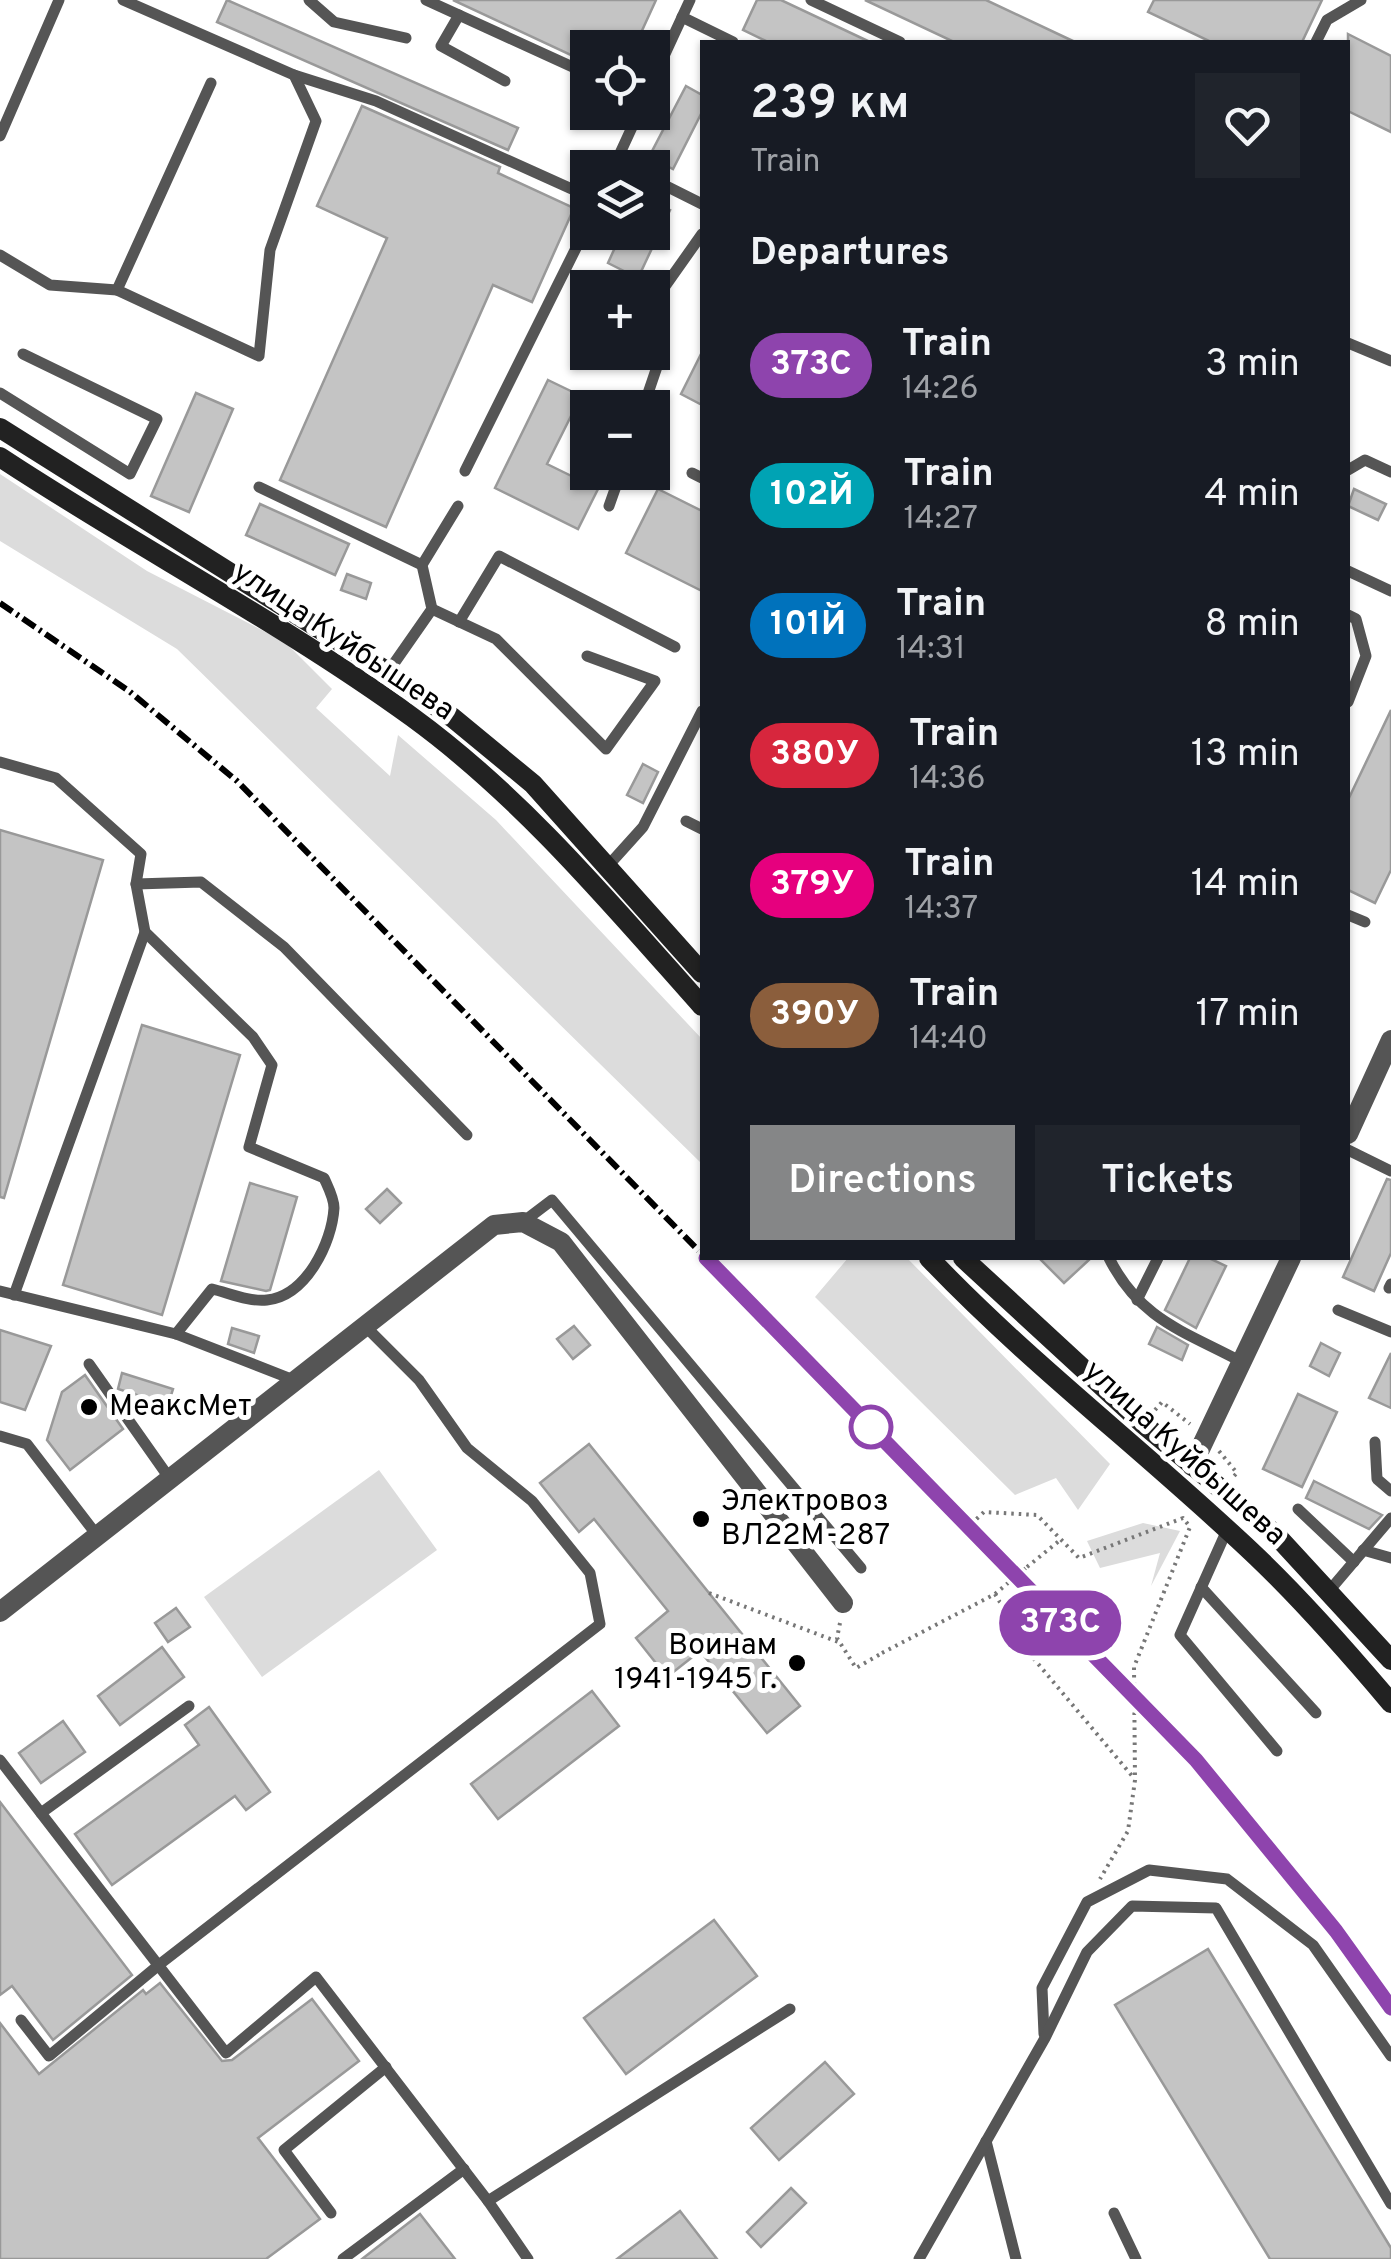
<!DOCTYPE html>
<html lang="en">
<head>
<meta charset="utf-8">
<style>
	body { margin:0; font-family:Overpass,sans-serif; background:#20242c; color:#f1f3f6; height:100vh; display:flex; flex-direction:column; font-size:38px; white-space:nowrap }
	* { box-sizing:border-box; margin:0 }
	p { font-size:32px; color:#9ea1a6 }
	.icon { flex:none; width:55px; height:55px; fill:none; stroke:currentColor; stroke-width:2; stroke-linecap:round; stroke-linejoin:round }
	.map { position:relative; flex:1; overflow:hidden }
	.sheet { position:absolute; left:700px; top:40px; width:650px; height:1220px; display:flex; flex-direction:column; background:#171b24; border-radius:0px; box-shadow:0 2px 8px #0004 }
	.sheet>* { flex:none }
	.badge { padding:0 20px; border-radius:32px; font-size:35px; line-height:65px }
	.fabs { position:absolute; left:570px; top:30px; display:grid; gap:20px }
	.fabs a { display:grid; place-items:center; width:100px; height:100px; border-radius:0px; background:#171b24; box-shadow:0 2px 8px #0004; font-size:50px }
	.map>.badge { position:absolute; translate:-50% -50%; box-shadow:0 0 0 5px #fff }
	h2 { padding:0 50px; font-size:38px; line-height:90px }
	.round { display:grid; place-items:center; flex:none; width:105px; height:105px; border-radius:0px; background:#20242c }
	.overview { display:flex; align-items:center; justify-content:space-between; height:170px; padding:0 50px }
	h1 { font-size:48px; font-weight:600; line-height:75px }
	.action { display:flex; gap:20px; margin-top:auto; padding:20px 50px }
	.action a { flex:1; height:115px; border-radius:0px; background:#858687; color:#fff; font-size:40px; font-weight:600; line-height:115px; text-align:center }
	.action a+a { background:#20242c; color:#f1f3f6 }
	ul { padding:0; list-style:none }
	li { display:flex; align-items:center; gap:30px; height:130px; padding:0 50px }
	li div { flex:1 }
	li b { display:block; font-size:38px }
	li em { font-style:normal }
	li .badge { min-width:110px; font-weight:700; text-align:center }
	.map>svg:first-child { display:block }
	.green { fill:#dcdcdc }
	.building { fill:#c4c4c4; stroke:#999; stroke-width:2.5 }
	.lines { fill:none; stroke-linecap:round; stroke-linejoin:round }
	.path { stroke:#777; stroke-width:4; stroke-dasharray:2.5 5; stroke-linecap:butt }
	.service { stroke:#555; stroke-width:11 }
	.minor { stroke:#555; stroke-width:20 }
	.tertiary { stroke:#555; stroke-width:20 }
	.secondary { stroke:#222; stroke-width:20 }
	.rail { stroke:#000; stroke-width:6; stroke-dasharray:15 5 2.5 5; stroke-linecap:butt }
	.path-bridge { stroke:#777; stroke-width:4; stroke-dasharray:2.5 5; stroke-linecap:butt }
	.line-casing { stroke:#fff; stroke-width:22 }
	.line { stroke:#8e44ad; stroke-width:15 }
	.poi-dot { fill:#000; stroke:#fff; stroke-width:4 }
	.stop-dot { fill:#fff; stroke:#8e44ad; stroke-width:5 }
	.labels { text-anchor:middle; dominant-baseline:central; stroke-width:10; stroke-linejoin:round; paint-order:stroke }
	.street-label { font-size:30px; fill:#000; stroke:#fff }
	.poi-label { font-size:30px; fill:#000; stroke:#fff; text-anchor:start }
</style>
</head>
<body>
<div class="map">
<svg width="1391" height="2259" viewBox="0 0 1391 2259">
	<rect width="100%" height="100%" fill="#fff"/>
	<g class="green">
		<polygon points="0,474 147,571 285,642 332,689 316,708 390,776 398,735 496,820 702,1039 702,1164 177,649 0,541"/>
		<polygon points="848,1258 907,1258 1110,1464 1078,1510 1056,1478 1015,1495 815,1297"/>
		<polygon points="379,1470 437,1550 262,1677 204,1597"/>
		<polygon points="1143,1523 1180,1531 1151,1586 1160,1553 1100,1568 1087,1541"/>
	</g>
	<g class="building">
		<polygon points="227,0 518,128 508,150 217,22"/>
		<polygon points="453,0 656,0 634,48 588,48 588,63"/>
		<polygon points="757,0 781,0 870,42 768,42 743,30"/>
		<polygon points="865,0 986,0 1075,42 954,42"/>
		<polygon points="1154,0 1322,0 1302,42 1211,42 1148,12"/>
		<polygon points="1348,34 1391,56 1391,132 1348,111"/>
		<polygon points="686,86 702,95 702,112 673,169 649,157"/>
		<polygon points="362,106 500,167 498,173 574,208 532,302 493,285 386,527 280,480 387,238 317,206"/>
		<polygon points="652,202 670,210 638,278 608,263 622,232 652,232"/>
		<polygon points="702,352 702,405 681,394"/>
		<polygon points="548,380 581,396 547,464 598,489 578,529 495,488"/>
		<polygon points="196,393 233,409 189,512 151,496"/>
		<polygon points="658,489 702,511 702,591 626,553"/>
		<polygon points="1354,489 1386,504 1378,520 1348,506"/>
		<polygon points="260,504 349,544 335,575 246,535"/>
		<polygon points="347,574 371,583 366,599 341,590"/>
		<polygon points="1391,710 1391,870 1375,903 1348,890 1348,800"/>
		<polygon points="643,764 658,772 643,803 627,795"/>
		<polygon points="0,830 103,860 4,1198 0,1197"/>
		<polygon points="142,1025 240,1055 162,1315 63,1285"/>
		<polygon points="1387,1179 1391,1180 1391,1253 1374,1291 1343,1277"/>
		<polygon points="250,1183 297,1197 270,1290 266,1291 221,1281"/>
		<polygon points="387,1189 401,1203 380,1223 366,1209"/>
		<polygon points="1039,1258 1091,1258 1064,1283"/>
		<polygon points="1190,1258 1209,1258 1226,1266 1196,1328 1165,1310"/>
		<polygon points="574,1326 590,1345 573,1359 557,1339"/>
		<polygon points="1157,1327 1188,1345 1182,1360 1149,1344"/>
		<polygon points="232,1328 259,1336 254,1353 228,1344"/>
		<polygon points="0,1330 51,1346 25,1410 0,1402"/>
		<polygon points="1321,1343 1340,1353 1329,1376 1310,1366"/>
		<polygon points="1391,1353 1391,1408 1369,1398"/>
		<polygon points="122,1373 173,1389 168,1405 118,1389"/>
		<polygon points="85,1375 123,1429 70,1470 47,1440 62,1392"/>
		<polygon points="1298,1394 1337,1412 1302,1487 1263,1469"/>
		<polygon points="589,1444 800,1706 767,1733 700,1651 667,1677 636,1638 668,1611 594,1519 579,1532 540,1483"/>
		<polygon points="1314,1481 1382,1515 1369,1529 1306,1498"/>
		<polygon points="176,1608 190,1627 168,1642 155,1623"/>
		<polygon points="162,1647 184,1677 120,1725 98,1696"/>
		<polygon points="592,1691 619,1726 498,1819 471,1784"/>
		<polygon points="209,1707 270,1792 246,1810 235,1796 112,1885 75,1834 199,1745 185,1725"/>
		<polygon points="63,1721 85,1752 41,1783 19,1753"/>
		<polygon points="0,1802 132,1975 53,2040 12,1986 0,1995"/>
		<polygon points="714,1920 757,1976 626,2074 584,2018"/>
		<polygon points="1208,1949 1391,2248 1391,2259 1270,2259 1115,2005"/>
		<polygon points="160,1983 222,2061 232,2060 312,1999 359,2061 258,2138 320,2219 266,2259 0,2259 0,2023 39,2074 143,1990 146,1994"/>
		<polygon points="825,2062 854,2094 779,2160 751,2128"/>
		<polygon points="791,2188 806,2203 761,2247 747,2232"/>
		<polygon points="680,2211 717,2259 617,2259"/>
		<polygon points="420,2214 455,2259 362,2259"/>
	</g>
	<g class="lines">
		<g class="path">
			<polyline points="1155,1410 1162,1402 1190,1424"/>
			<polyline points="1219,1451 1237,1473 1233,1477"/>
			<polyline points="971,1524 984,1512 1037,1515 1079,1558 1183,1518 1190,1527 1134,1667 1135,1780 1128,1831 1100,1879"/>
			<polyline points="1027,1567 1059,1541"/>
			<polyline points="709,1593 841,1643"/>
			<polyline points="995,1594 1034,1659 1133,1777"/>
			<polyline points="840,1623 837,1638 856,1668 882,1653"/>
		</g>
		<g class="service">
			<polyline points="309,0 334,22 406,38"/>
			<polyline points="426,0 588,74"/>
			<polyline points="811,0 900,42"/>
			<polyline points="459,15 441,46 505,81"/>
			<polyline points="682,17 733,42"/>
			<polyline points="1316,42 1327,20 1361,0"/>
			<polyline points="294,75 376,101 574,190 588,213"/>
			<polyline points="652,82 690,0"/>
			<polyline points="0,136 59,0"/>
			<polyline points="628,168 616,162 639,112"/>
			<polyline points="652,179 702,204"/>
			<polyline points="0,255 50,285 117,290 259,356 270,250 316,121 294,75 123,0"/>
			<polyline points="117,290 211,83"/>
			<polyline points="1348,343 1391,361"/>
			<polyline points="0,393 130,474 157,419 23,354"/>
			<polyline points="643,408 662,352 656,299 702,234"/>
			<polyline points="1348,470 1365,460 1391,472"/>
			<polyline points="465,471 588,224"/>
			<polyline points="692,473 702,478"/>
			<polyline points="259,487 422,565"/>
			<polyline points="609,506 621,472"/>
			<polyline points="1348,571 1391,591"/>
			<polyline points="432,609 496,639 606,749 655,681 587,656"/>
			<polyline points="1348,615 1356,619 1366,656 1348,702"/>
			<polyline points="459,622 499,556 675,647"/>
			<polyline points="388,672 432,609 422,565 458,506"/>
			<path d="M0,762L56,778L141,854L136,884L145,932L253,1037L272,1065L249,1147L324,1178C328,1187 334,1198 334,1208C332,1243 306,1296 267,1300C249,1302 229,1293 212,1289L176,1334"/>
			<polyline points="686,821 702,829"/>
			<polyline points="607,867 643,827 702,711"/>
			<polyline points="136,884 201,882 284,947 467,1135"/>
			<polyline points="1348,915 1365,922"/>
			<polyline points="1348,1150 1391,1171"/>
			<polyline points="523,1222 552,1200 861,1568"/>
			<path d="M1109,1258C1140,1320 1184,1331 1242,1362"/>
			<polyline points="1389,1288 1391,1284"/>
			<polyline points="0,1291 176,1334 299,1382"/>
			<polyline points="14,1295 145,932"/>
			<polyline points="1137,1300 1158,1258"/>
			<polyline points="1338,1310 1391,1332"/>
			<polyline points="89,1364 170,1479"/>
			<polyline points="0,1436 27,1444 96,1534"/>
			<polyline points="1375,1442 1377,1479 1391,1491"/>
			<polyline points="1298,1509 1354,1562"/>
			<polyline points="1227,1530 1180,1635 1277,1751"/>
			<polyline points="1363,1550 1391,1558"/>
			<polyline points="1201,1587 1316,1713"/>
			<polyline points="1329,1591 1391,1518"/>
			<polyline points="0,1760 226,2053 316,1977 488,2201 528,2259"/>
			<polyline points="41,1813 189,1706"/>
			<polyline points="21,2020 49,2056 160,1964 600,1624 590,1573 532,1501 467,1448 419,1380 367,1328"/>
			<polyline points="1044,2034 1042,1988 1087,1902 1149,1870 1227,1879 1313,1945 1391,2056"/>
			<polyline points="986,2141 1016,2259"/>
			<polyline points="488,2201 790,2009"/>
			<polyline points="331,2213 284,2150 386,2067"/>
			<polyline points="1114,2213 1136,2259"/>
			<polyline points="343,2259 464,2169"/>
			<polyline points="919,2259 1045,2038 1087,1952 1132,1906 1216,1908 1391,2204"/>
		</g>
		<polyline class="minor" points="0,1612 494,1225 523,1222 561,1242 843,1603"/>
		<g class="tertiary">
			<polyline points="1348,1134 1391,1040"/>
			<polyline points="1192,1466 1291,1258"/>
		</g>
		<g class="secondary">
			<polyline points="0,428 388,672 453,718 533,784 702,973"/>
			<path d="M0,457C135,546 281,622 412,717C522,797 612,905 702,1006"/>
			<path d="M929,1258C1031,1365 1149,1454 1257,1557C1305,1603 1348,1652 1391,1703"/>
			<polyline points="963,1258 1142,1423 1276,1535 1391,1660"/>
		</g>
		<g class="rail">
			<polyline points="0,603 129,691 237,781 702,1254"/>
			<polyline points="706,1258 1196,1760 1336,1931 1391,2008"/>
		</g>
		<polyline class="path-bridge" points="882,1653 995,1594 1027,1567"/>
	</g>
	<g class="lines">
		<defs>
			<polyline id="line" points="706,1258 1196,1760 1336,1931 1391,2008"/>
		</defs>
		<use href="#line" class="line-casing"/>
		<use href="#line" class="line"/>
	</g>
	<g class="poi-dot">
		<circle cx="89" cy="1407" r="10"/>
		<circle cx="701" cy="1519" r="10"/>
		<circle cx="797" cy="1663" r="10"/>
	</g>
	<circle class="stop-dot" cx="871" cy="1427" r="20"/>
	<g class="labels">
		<g class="street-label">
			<text transform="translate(343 642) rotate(34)">улица Куйбышева</text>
			<text transform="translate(1184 1454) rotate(42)">улица Куйбышева</text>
		</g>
		<g class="poi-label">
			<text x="109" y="1407">МеаксМет</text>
			<text x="721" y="1502">Электровоз<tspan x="721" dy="34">ВЛ22М-287</tspan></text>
			<text x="777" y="1646" text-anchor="end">Воинам<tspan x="777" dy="34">1941-1945 г.</tspan></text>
		</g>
	</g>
</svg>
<div class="fabs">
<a><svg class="icon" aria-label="locate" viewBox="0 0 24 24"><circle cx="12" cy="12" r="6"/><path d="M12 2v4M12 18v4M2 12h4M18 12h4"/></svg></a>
<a><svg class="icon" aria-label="layers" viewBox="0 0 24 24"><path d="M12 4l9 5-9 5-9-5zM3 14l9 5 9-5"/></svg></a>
<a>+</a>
<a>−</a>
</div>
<b class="badge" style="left:1060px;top:1623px;background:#8e44ad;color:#fff">373C</b>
<section class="sheet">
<div class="overview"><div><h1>239 км</h1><p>Train</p></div><a class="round"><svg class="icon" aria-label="heart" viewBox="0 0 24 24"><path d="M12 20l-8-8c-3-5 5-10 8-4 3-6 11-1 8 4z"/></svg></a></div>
<h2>Departures</h2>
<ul>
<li><span class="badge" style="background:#8e44ad;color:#fff">373C</span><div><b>Train</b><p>14:26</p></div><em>3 min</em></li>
<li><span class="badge" style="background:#00a3b4;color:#fff">102Й</span><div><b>Train</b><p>14:27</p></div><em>4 min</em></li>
<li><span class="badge" style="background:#0072bc;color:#fff">101Й</span><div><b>Train</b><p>14:31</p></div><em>8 min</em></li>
<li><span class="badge" style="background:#d7263d;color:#fff">380У</span><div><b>Train</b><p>14:36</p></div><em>13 min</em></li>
<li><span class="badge" style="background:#e6007e;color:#fff">379У</span><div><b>Train</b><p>14:37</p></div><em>14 min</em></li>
<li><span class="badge" style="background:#8b5e3c;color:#fff">390У</span><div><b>Train</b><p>14:40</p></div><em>17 min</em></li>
</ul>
<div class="action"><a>Directions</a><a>Tickets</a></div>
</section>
</div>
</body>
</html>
